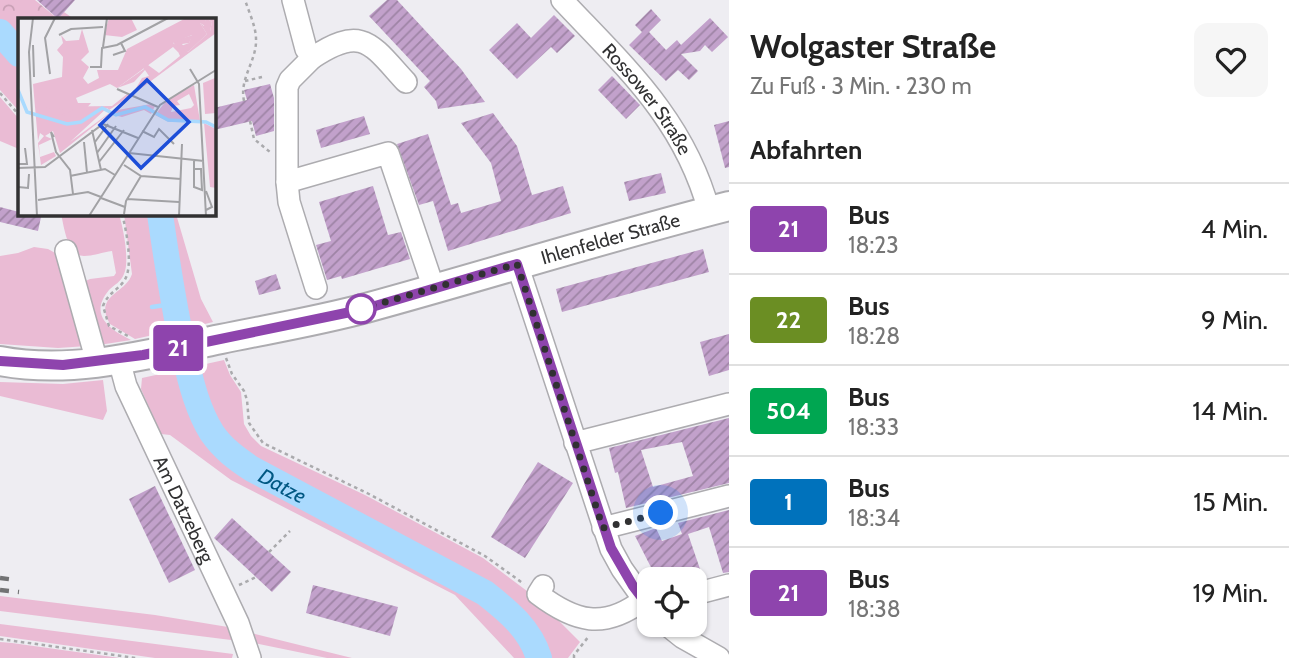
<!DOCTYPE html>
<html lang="de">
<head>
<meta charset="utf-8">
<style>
	body { margin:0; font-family:Cabin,sans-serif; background:#f6f6f6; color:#222; height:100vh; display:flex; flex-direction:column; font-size:26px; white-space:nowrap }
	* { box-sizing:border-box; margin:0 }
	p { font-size:23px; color:#767676 }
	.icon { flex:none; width:38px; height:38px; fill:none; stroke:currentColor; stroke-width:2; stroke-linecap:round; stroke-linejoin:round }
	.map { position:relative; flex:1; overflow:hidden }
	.details { display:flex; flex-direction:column; background:#fff; width:560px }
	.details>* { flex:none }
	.badge { padding:0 14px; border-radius:5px; font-size:24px; line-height:46px }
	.fabs { position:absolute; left:637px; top:567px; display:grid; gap:14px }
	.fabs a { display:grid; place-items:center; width:70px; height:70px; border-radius:14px; background:#fff; box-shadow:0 2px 5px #0004; font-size:35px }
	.you { position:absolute; width:35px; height:35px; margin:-18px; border:5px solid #fff; border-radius:50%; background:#1a73e8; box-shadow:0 0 0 10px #1a73e833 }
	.map>.badge { position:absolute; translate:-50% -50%; box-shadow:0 0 0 4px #fff }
	h2 { padding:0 21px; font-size:26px; line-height:63px }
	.round { display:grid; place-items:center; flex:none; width:74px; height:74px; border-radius:14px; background:#f6f6f6 }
	.overview { display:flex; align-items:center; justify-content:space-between; height:119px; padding:0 21px }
	h1 { font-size:33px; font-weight:800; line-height:52px }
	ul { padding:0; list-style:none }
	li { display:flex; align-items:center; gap:21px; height:91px; padding:0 21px; border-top:2px solid #e0e0e0 }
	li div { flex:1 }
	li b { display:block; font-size:26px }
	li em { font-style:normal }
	li .badge { min-width:77px; font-weight:700; text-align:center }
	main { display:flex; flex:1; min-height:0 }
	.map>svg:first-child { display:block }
	.grass { fill:#eabbd4 }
	.forest { fill:url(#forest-crowns) }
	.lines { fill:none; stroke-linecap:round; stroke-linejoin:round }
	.stream { stroke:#aadafe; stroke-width:4.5 }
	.river { stroke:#aadafe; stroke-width:26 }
	.building { fill:url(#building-hatch); fill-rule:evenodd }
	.minor-casing { stroke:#adacb0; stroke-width:24 }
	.major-casing { stroke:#adacb0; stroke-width:32 }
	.path { stroke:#aaaaad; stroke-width:2.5; stroke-dasharray:3.5 3.5; stroke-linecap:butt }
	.minor { stroke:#fff; stroke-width:21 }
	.major { stroke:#fff; stroke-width:28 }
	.rail { stroke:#727274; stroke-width:4.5; stroke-dasharray:9 9; stroke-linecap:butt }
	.line-casing { stroke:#fff; stroke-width:16 }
	.line { stroke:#8e44ad; stroke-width:10 }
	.walk { stroke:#313132; stroke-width:7; stroke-dasharray:0 12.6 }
	.stop-dot { fill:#fff; stroke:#8e44ad; stroke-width:3.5 }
	.labels { text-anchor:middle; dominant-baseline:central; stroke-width:5; stroke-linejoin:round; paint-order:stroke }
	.street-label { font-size:19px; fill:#313132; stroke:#eeedf2 }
	.water-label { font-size:21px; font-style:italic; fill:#015883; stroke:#eeedf2 }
	.inset-river { fill:none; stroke:#aadafe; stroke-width:3.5 }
	.inset-road { fill:none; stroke:#a2a2a5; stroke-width:2 }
	.view { fill:#1d4ed8; fill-opacity:0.15; stroke:#1d4ed8; stroke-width:3.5 }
	.inset-edge { fill:none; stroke:#313132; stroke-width:3.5 }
</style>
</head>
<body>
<main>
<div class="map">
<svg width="729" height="658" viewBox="0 0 729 658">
	<defs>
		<pattern id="forest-crowns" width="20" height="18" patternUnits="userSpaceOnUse" patternTransform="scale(1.75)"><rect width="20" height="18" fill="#eabbd4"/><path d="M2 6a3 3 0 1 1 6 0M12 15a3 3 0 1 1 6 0" fill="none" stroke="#c9a1b6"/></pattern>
		<pattern id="building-hatch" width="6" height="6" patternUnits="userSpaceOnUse" patternTransform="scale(1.75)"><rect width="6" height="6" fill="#c2a1cb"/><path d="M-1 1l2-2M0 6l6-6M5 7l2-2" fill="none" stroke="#9e84a5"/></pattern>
	</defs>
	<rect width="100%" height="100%" fill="#eeedf2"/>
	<g class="grass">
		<polygon points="0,32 19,54 19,111 0,90"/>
		<polygon points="0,97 19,119 19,149 0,141"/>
		<path d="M61,214H119C123,227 130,261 124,274C121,282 114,285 109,290C88,315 110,330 131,340L99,345L81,283L90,279L114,276L116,273L112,251C103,252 93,256 84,256C67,256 64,226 61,214Z"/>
		<path d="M124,214H176L201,299L213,322L185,329L184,326L153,332V335L135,339L110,324C93,295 126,294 132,274Z"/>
		<polygon points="34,247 48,249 57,254 87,346 58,348 0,344 0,256 18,253"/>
		<polygon points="224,360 230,375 241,392 244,424 251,436 261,446 365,495 483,558 535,597 580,642 568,658 514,658 455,595 231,480 170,435 161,434 141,389 142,378"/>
		<polygon points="103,380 107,411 103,420 0,396 0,382 63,384"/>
		<polygon points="0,596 155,615 234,628 239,641 0,611"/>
		<polygon points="0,624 233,654 232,658 155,658 0,636"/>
		<polygon points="251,633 352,658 327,658 254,643"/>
		<polygon points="0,642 12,643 120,658 0,658"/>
	</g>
	<polygon class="forest" points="0,0 35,0 58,19 64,12 74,19 19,19 19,54 0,32"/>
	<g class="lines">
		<polyline class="stream" points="152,307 172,304"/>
		<g class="river">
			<polyline points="0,32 19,54"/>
			<path id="s1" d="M160,214C167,263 174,309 185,357C191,383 198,411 212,433C223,449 237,459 252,469L485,593C508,611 530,629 539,658"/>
		</g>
	</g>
	<g class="building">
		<polygon points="37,0 75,0 58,19"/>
		<polygon points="387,0 397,0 461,69 485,102 438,109 436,101 424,87 430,81 369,16"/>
		<polygon points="651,9 661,20 649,32 666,50 677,40 681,45 710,18 728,37 712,52 705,45 700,51 681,54 698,71 689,80 678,70 666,81 629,45 642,32 635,25"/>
		<polygon points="554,15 575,36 557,53 551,47 517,79 489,50 517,23 531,38"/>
		<polygon points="612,76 640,105 626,119 598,90"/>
		<polygon points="270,84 274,98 274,131 256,136 252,121 214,130 214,108 247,100 244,90"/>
		<polygon points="493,113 517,146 532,195 563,186 571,213 448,251 433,201 419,205 397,144 428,134 451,205 458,203 461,213 501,201 491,163 461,123"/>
		<polygon points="364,116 370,134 321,148 316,130"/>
		<polygon points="729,121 729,167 725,168 714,125"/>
		<polygon points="661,173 666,193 629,201 624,182"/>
		<polygon points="373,186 388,235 401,232 410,259 342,279 341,276 327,280 316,245 331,241 319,202"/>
		<polygon points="0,207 19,212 19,214 41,217 38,231 0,222"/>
		<polygon points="703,249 709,272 562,312 556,289"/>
		<polygon points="276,274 281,289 259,295 255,281"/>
		<polygon points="729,334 729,370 709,376 700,342"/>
		<path d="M729,418V483L626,508L618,472L615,473L609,448ZM682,442L693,476L653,487L641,450Z"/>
		<polygon points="538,462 573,483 525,558 491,537"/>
		<polygon points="155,486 195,570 169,583 129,499"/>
		<polygon points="729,510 729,572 723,573 709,527 688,534 700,569 679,579 657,579 635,536 656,528 662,541 682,534 678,523"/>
		<polygon points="232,518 291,572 272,592 214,538"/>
		<polygon points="313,585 398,607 390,636 306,613"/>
	</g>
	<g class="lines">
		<defs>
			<g id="minor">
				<polyline points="293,0 306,49 312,58 290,80 287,87 287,182 388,153 434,289"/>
				<path id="s2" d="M562,0C625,67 684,119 709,211"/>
				<path d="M312,58C363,24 371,44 406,82"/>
				<polyline points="287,182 289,202 316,288"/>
				<polyline points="66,251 97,362"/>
				<polyline points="517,264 611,549 622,569 649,607"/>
				<path id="s3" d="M119,360L126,386L238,623L250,658"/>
				<polyline points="575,443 729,404"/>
				<polyline points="603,528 729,496"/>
				<path d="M543,586L538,594C575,622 604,630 643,600"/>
				<polyline points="695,594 729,585"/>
				<polyline points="667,625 682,637 719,658"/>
			</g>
			<g id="major">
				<path id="s4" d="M0,361C73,375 149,354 221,339C269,329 318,321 366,308C487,275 607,237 729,206"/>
			</g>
		</defs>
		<use href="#minor" class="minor-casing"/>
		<use href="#major" class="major-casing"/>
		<g class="path">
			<polyline points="245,81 262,77"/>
			<polyline points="0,93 19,115"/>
			<path d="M244,101C239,78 257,61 256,39C256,27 249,12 245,0"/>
			<polyline points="250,121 254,139 270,152"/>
			<path d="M122,214C126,228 134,268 124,281C117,291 108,293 103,306L109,326L128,336"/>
			<polyline points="226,358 232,374 244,391 247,400 249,423 263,443 367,493 485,556 524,584"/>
			<polyline points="269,552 290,531"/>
			<polyline points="239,585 256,577"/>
			<polyline points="0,639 136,658"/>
			<polyline points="574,658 574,655 589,636"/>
		</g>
		<use href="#minor" class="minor"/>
		<use href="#major" class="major"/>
		<g class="rail">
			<polyline points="0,578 16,580"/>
			<polyline points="0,590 19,592"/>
		</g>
	</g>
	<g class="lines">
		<defs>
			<polyline id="line" points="0,361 63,365 143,355 365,309 517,264 611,548 633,586 649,607"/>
		</defs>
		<use href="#line" class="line-casing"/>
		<use href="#line" class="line"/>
		<polyline class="walk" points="361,309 517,264 603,528 661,513"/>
	</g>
	<circle class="stop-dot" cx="361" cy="309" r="14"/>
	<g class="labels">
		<g class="street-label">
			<text stroke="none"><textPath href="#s2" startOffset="131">Rossower Straße</textPath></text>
			<text stroke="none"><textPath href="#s4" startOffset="626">Ihlenfelder Straße</textPath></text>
			<text stroke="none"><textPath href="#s3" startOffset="163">Am Datzeberg</textPath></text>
		</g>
		<g class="water-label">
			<text stroke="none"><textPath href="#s1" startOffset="315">Datze</textPath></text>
		</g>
	</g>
	<g transform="translate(18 18)">
		<rect width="198" height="198" fill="#eeedf2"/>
		<path d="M91,0H113L119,12L104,19L86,17ZM188,0L194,4L192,13L198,8V15L114,77L124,60L131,58L127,52L116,64L99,70L126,51L124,43L116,44L121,31L134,32L137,39L130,47L141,55L162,38L155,23L175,17L171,25L164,26L170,34L189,16L182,5L186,8ZM176,67L182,103L151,104L137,97L148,83ZM171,76L176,87L173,90L153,94L155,88L162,87L159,83ZM109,76L113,78L91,92L89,90L52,124L94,93L133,86L137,88L133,96L126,92L104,99L91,96L42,135L35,113L27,118L34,121L21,127L22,139L36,134L38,138L23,147L20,125L26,118L22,115L20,123L17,89L94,88Z" fill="#eabbd4" fill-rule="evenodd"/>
		<path d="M168,0H198L197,11L192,13L194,4L188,0L187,8L182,5L189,16L170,34L163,28L171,25L174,17L155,25L162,30L160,34L155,29L99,70L92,66L58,80L60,85H73L60,100L42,97L56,92L17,89L15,66L44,59L45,39L39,32L45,25L43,17L48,23L61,22L64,11L71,34L63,42L71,49L65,60L70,66L81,60L79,52H100L109,31Z" fill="#eabbd4"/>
		<path d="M197,60L198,95L187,96L185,65Z" fill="#eabbd4"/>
		<path d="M186,105L198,111V170L192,169Z" fill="#eabbd4"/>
		<path class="inset-river" d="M0,72L9,94L49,106L63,104L84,90L98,97L127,89L150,102L188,104L198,109"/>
		<path class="inset-road" d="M15,0L11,34L19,198M41,17L53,11L85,9M15,27L16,59M85,29L89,0M95,37L107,33L103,25M72,49H83L84,30L99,27L150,0M172,51L181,66L188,198M32,56L27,20L37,0M99,71L140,89M74,112L83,152M124,113L136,119L141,111L156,126M36,119L33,114L38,134L52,152L55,176M66,124L69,155M77,124L90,106M79,135L98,108M111,135L186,143M176,142V169L184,172L183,151H176M81,144L106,112M0,146H9L7,130M106,147L123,158L163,161M0,150L27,149L85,106L120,120M52,158L87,151L97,157M0,169L10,170L11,156M188,173L194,189L188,192M83,180L107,189M109,181L161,184M20,182L70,174L83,179M106,196L108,183L123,158M71,198L142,87L198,52M85,198H146M161,198L164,126"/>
		<path class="view" d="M129,62L171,104L123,150L82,107Z"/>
		<rect width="198" height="198" class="inset-edge"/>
	</g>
</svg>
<div class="fabs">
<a><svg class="icon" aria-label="locate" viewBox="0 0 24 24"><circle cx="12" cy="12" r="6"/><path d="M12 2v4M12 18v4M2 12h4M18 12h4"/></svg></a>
</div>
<div class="you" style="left:661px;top:513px"></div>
<b class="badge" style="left:178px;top:348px;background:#8e44ad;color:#fff">21</b>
</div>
<section class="details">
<div class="overview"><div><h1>Wolgaster Straße</h1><p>Zu Fuß · 3 Min. · 230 m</p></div><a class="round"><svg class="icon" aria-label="heart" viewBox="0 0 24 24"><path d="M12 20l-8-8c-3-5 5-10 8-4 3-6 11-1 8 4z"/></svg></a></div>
<h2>Abfahrten</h2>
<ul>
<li><span class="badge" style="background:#8e44ad;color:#fff">21</span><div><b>Bus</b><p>18:23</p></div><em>4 Min.</em></li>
<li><span class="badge" style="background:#6b8e23;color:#fff">22</span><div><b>Bus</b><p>18:28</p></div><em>9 Min.</em></li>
<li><span class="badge" style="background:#00a651;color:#fff">504</span><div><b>Bus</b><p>18:33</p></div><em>14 Min.</em></li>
<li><span class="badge" style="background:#0072bc;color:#fff">1</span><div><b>Bus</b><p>18:34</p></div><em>15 Min.</em></li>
<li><span class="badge" style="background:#8e44ad;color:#fff">21</span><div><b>Bus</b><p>18:38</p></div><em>19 Min.</em></li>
</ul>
</section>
</main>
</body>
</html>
